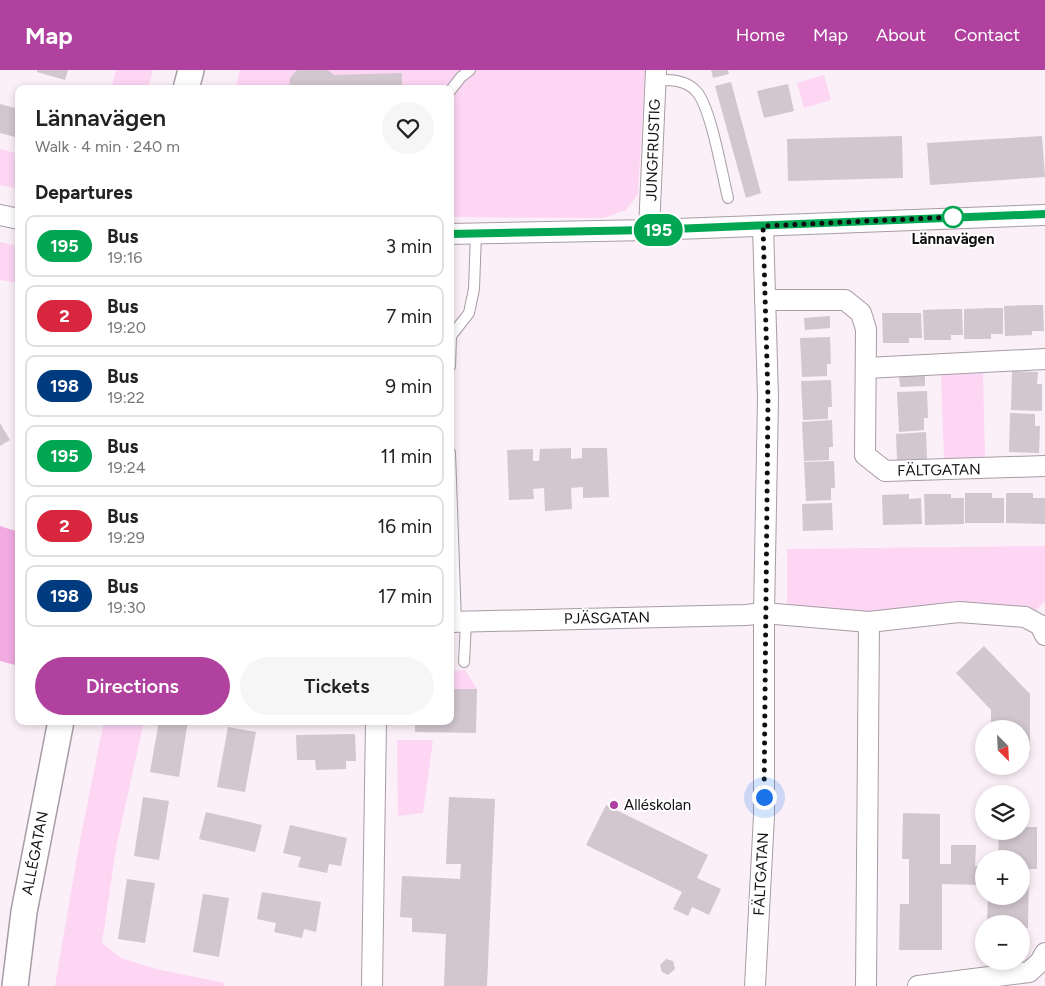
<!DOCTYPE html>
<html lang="en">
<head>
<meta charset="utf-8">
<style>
	body { margin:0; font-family:Figtree,sans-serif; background:#f6f6f6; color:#222; height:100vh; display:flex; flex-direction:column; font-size:19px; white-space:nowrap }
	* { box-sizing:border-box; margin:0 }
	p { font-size:16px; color:#767676 }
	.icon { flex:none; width:28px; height:28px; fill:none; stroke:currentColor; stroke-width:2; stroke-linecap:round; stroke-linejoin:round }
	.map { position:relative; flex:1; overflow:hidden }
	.sheet { position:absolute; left:15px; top:15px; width:439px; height:640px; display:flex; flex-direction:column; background:#fff; border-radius:10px; box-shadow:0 2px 8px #0003 }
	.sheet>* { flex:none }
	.badge { padding:0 10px; border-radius:16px; font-size:18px; line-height:32px }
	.needle { width:32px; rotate:156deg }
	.controls { position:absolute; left:975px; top:650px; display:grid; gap:10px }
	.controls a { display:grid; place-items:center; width:55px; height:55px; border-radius:50%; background:#fff; box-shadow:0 2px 8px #0003; font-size:25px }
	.you { position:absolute; width:25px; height:25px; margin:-12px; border:4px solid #fff; border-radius:50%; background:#1a73e8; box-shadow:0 0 0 8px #1a73e833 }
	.map>.badge { position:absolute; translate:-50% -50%; box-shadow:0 0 0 2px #fff }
	h2 { padding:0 20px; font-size:19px; line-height:45px }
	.round { display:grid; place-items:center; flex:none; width:52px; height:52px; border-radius:26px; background:#f6f6f6 }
	.summary { display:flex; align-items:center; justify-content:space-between; height:85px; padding:0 20px }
	h1 { font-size:24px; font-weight:600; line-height:38px }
	.action { display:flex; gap:10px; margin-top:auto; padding:10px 20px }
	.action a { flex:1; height:58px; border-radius:30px; background:#b0419e; color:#fff; font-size:20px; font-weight:600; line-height:58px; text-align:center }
	.action a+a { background:#f6f6f6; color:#222 }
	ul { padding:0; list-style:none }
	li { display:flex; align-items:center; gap:15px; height:62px; margin:0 10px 8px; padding:0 10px; border:2px solid #e0e0e0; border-radius:10px }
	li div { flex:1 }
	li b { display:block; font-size:19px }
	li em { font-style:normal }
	li .badge { min-width:55px; font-weight:700; text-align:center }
	header { display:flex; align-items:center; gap:30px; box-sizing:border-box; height:70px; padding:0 25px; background:#b0419e; color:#fff }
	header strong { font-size:24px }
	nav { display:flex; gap:28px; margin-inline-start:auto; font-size:18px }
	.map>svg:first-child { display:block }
	.green { fill:#fdd6f4 }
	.forest { fill:#f1abe2 }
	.building { fill:#d2c6cf }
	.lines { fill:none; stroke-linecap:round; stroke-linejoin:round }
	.service-casing { stroke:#a79ca5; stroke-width:12 }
	.minor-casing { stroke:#a79ca5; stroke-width:22 }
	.tertiary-casing { stroke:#a79ca5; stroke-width:28 }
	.service { stroke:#fff; stroke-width:10 }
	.minor { stroke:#fff; stroke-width:20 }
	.tertiary { stroke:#fff; stroke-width:25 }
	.line-casing { stroke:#fff; stroke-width:11 }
	.line { stroke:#00a651; stroke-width:8 }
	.walk { stroke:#110d10; stroke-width:5; stroke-dasharray:0 9 }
	.stop-dot { fill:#fff; stroke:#00a651; stroke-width:2.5 }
	.poi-dot { fill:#b0419e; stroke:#fff; stroke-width:2 }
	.labels { text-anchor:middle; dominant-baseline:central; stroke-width:4; stroke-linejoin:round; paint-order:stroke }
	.street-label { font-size:15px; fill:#110d10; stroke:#fff }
	.stop-label { font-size:15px; font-weight:bold; fill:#110d10; stroke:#fff }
	.poi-label { font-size:15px; fill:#110d10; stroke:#fff; text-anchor:start }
</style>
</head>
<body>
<header>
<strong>Map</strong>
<nav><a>Home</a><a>Map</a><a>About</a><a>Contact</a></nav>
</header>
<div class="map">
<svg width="1045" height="916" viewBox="0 0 1045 916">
	<rect width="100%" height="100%" fill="#fbeff8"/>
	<g class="green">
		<polygon points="116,0 153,0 148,19 111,19"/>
		<polygon points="240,0 645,0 638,124 626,140 604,148 450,147 450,19 235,19"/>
		<polygon points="824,5 831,30 804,38 797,13"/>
		<polygon points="0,79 19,84 19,119 0,115"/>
		<polygon points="0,172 19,176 19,213 0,210"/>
		<polygon points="983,302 985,387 944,389 941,303"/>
		<polygon points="1045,476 1045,531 1036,540 956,531 868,545 792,539 787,532 787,479"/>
		<polygon points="465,600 477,619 450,619 450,601"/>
		<polygon points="104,651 144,651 116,778 102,873 121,888 156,899 225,913 224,916 55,916 78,781"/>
		<polygon points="397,670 433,670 423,743 398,746"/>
	</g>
	<polygon class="forest" points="0,456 19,462 19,596 0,591"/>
	<g class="building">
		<polygon points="37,0 68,0 65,10 37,2"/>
		<polygon points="297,0 328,0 334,5 402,3 402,19 289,19 290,8"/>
		<polygon points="711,0 728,0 729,4 713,8"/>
		<polygon points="731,12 761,123 746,128 715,16"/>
		<polygon points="788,14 794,41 764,48 757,21"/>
		<polygon points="0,34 19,39 19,68 0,63"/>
		<polygon points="902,66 903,108 788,111 787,69"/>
		<polygon points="1042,66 1045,107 930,115 927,73"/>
		<polygon points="1032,235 1043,235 1044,261 1032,261 1032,265 1005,266 1004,236"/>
		<polygon points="991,238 1003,238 1003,264 991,264 991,269 964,269 964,239"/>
		<polygon points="951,239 962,239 963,265 951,265 951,270 924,270 923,240"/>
		<polygon points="882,243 921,243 922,268 909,268 909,273 883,273"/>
		<polygon points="830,246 830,258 805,260 804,248"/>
		<polygon points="830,267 831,294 827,294 827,306 802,307 800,268"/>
		<polygon points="1012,301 1038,302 1037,314 1042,314 1042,341 1011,340"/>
		<polygon points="925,304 925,316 900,317 899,305"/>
		<polygon points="831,310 832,337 828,337 828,349 803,350 801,311"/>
		<polygon points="927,321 928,348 924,348 924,360 899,362 897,322"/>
		<polygon points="1010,343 1035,344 1035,356 1040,356 1039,383 1009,382"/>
		<polygon points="832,350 833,377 829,377 829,390 804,391 802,352"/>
		<polygon points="0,353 10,370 0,376"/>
		<polygon points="926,362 927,389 897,390 896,364"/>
		<polygon points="571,378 571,389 582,388 582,378 607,378 609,427 583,428 583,417 571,418 572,439 545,441 544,418 533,419 534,429 509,430 507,380 533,379 533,391 539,391 540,379"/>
		<polygon points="834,391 835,418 831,418 831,430 806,431 804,392"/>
		<polygon points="965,423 992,423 992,428 1004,428 1004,453 965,453"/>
		<polygon points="1006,423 1033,423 1033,428 1045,428 1045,454 1006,453"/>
		<polygon points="909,424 909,429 921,428 922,454 883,455 882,425"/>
		<polygon points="924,424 951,424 951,428 964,428 964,454 925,455"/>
		<polygon points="832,433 833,460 803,461 802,434"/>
		<polygon points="984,576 1030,624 1030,684 1021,684 1021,659 991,659 991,640 956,603"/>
		<polygon points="450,619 477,619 476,663 415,662 415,651 450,651"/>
		<polygon points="159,651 188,651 179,707 150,702"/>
		<polygon points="228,657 256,662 245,722 217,717"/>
		<polygon points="355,664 356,691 346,691 346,699 316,700 315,690 297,690 296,665"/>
		<polygon points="143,727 169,731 159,790 134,786"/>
		<polygon points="449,727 495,729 487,916 444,916 446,864 412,862 412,848 400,847 402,806 460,809 461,794 446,794"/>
		<polygon points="606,735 708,785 697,808 721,819 709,845 692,837 688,846 673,839 682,822 586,775"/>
		<polygon points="206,742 262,755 255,782 199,769"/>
		<polygon points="903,743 940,744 940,794 951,794 951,775 976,775 975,796 984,796 984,815 942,814 942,880 899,880 900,834 909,834 909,789 902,789"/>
		<polygon points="290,755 347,768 341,796 329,794 327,803 298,797 301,787 283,783"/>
		<polygon points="1021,757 1037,757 1037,799 1029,799 1028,858 1021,858 1021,854 987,854 988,826 1021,826 1021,789 998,789 999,761 1021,761"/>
		<polygon points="127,809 155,813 145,873 118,869"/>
		<polygon points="262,822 321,832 316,862 304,859 302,868 274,862 276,853 257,849"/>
		<polygon points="203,824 229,828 219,887 193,882"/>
		<polygon points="666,889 673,891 675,899 668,905 662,902 660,895"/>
	</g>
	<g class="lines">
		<defs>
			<g id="service">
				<path d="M656,10C670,10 685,9 696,21C711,37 722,104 728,128"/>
				<polyline points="450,21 461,7 470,0"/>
				<polyline points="450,296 451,266 469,243 474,219 476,163"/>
				<polyline points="450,383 456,552"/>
				<polyline points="464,592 466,552"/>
			</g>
			<g id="minor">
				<polyline points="0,145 19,149"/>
				<polyline points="649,160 656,0"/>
				<polyline points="450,164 649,160 1045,145"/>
				<polyline points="765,230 845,230 861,243 866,259 865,385 885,401 1045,396"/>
				<polyline points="866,298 1045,289"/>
				<polyline points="450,552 746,545 764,543 869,552 959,542 1025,547 1040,555 1045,565"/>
				<polyline points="372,916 376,651"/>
				<polyline points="755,916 764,746 764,543 768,328 763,156"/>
				<polyline points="866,916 869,552"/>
				<polyline points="918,916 1029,902 1040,892 1045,883"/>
			</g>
			<g id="tertiary">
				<polyline points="186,19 191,0"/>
				<polyline points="15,916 24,842 61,651"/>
			</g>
		</defs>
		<use href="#service" class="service-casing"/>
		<use href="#minor" class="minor-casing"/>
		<use href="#tertiary" class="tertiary-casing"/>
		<use href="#service" class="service"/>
		<use href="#minor" class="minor"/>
		<use href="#tertiary" class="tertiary"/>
	</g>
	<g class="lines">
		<defs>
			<polyline id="line" points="450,164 649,160 1045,144"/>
		</defs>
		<use href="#line" class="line-casing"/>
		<use href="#line" class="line"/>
		<polyline class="walk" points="764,727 768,328 763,156 953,147"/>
	</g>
	<circle class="stop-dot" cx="953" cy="147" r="10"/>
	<circle class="poi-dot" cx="614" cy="735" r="5"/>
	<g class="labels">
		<g class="street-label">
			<text transform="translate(653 80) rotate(-88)">JUNGFRUSTIG</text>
			<text transform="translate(939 400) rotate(-1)">FÄLTGATAN</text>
			<text transform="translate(607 548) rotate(-1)">PJÄSGATAN</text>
			<text transform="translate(35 783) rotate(-79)">ALLÉGATAN</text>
			<text transform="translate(761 804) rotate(-87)">FÄLTGATAN</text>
		</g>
		<g class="stop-label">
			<text x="953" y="169">Lännavägen</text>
		</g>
		<g class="poi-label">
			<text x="624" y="735">Alléskolan</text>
		</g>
	</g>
</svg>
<div class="controls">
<a><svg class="needle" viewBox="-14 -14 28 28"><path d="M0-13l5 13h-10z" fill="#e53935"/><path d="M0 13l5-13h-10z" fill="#767676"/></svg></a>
<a><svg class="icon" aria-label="layers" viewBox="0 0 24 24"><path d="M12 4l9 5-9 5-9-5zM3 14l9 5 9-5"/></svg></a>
<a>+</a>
<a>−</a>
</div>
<div class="you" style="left:764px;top:727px"></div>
<b class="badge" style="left:658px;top:160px;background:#00a651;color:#fff">195</b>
<section class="sheet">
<div class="summary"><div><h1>Lännavägen</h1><p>Walk · 4 min · 240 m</p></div><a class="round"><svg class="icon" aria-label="heart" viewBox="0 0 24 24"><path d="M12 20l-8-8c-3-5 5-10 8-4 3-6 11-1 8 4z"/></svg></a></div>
<h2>Departures</h2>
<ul>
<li><span class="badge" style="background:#00a651;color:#fff">195</span><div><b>Bus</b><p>19:16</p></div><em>3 min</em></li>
<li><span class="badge" style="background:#d7263d;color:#fff">2</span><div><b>Bus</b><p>19:20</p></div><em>7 min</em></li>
<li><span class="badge" style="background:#003b80;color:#fff">198</span><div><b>Bus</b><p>19:22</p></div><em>9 min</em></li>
<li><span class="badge" style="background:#00a651;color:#fff">195</span><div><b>Bus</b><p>19:24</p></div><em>11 min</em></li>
<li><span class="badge" style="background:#d7263d;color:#fff">2</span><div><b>Bus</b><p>19:29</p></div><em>16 min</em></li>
<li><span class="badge" style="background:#003b80;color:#fff">198</span><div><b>Bus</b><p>19:30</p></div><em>17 min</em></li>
</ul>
<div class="action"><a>Directions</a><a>Tickets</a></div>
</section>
</div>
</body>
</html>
